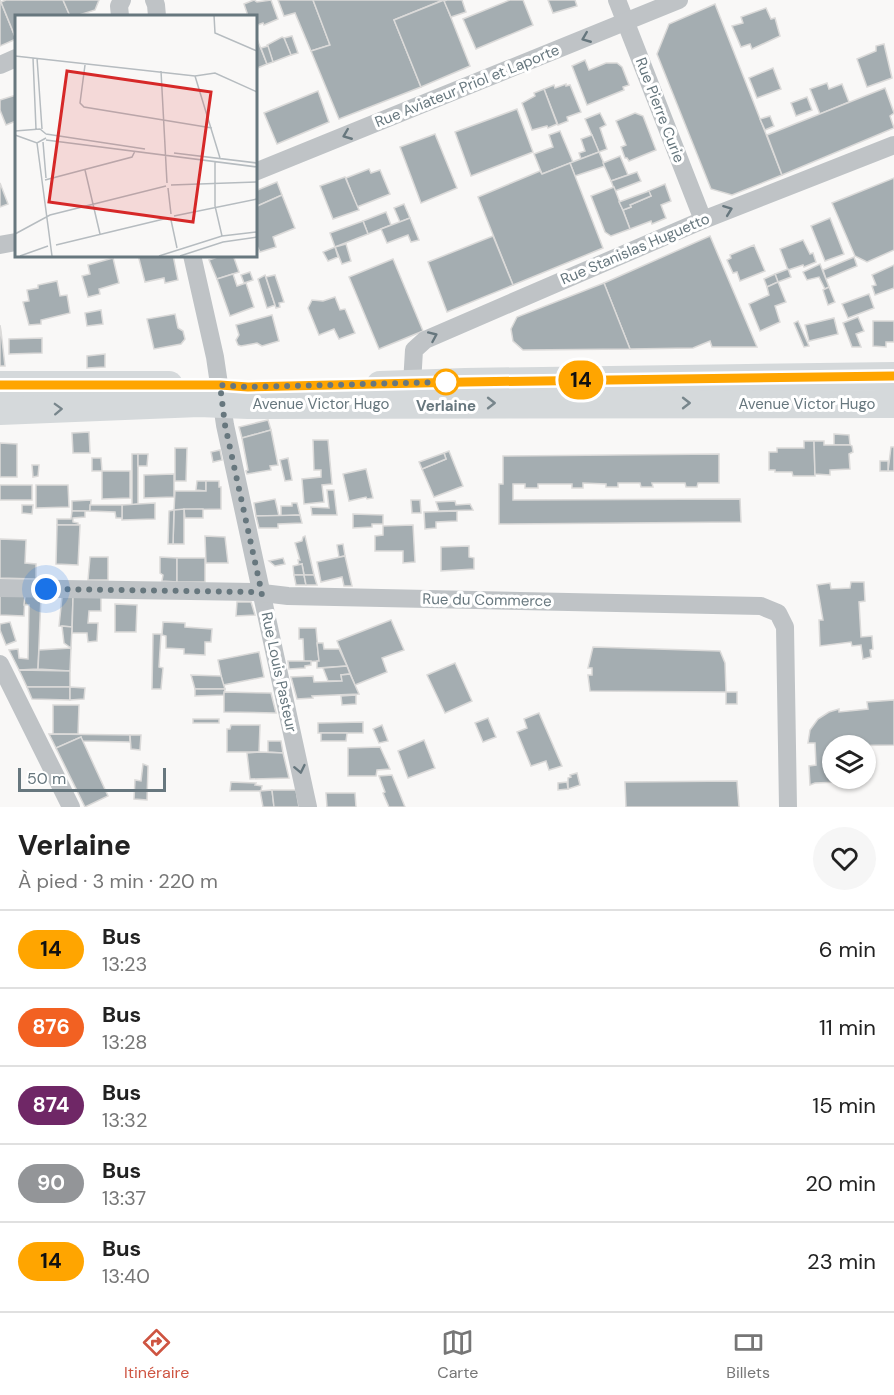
<!DOCTYPE html>
<html lang="fr">
<head>
<meta charset="utf-8">
<style>
	body { margin:0; font-family:"DM Sans",sans-serif; background:#f6f6f6; color:#222; height:100vh; display:flex; flex-direction:column; font-size:22px; white-space:nowrap }
	* { box-sizing:border-box; margin:0 }
	p { font-size:20px; color:#767676 }
	.icon { flex:none; width:33px; height:33px; fill:none; stroke:currentColor; stroke-width:2; stroke-linecap:round; stroke-linejoin:round }
	.map { position:relative; height:807px; overflow:hidden }
	.drawer { display:flex; flex-direction:column; background:#fff; flex:1 }
	.drawer>* { flex:none }
	.badge { padding:0 12px; border-radius:20px; font-size:21px; line-height:39px }
	.buttons { position:absolute; left:822px; top:735px; display:grid; gap:12px }
	.buttons a { display:grid; place-items:center; width:54px; height:54px; border-radius:50%; background:#fff; box-shadow:0 2px 4px #0004; font-size:30px }
	.scale { position:absolute; left:18px; bottom:15px; width:148px; box-sizing:border-box; padding-left:6px; border:3px solid #67777e; border-top:0; font-size:16px; line-height:21px; white-space:nowrap; color:#67777e; -webkit-text-stroke:4px #fff; paint-order:stroke }
	.you { position:absolute; width:30px; height:30px; margin:-15px; border:4px solid #fff; border-radius:50%; background:#1a73e8; box-shadow:0 0 0 9px #1a73e833 }
	.map>.badge { position:absolute; translate:-50% -50%; box-shadow:0 0 0 3px #fff }
	.round { display:grid; place-items:center; flex:none; width:63px; height:63px; border-radius:32px; background:#f6f6f6 }
	.headline { display:flex; align-items:center; justify-content:space-between; height:102px; padding:0 18px }
	h1 { font-size:28px; font-weight:800; line-height:45px }
	ul { padding:0; list-style:none }
	li { display:flex; align-items:center; gap:18px; height:78px; padding:0 18px; border-top:2px solid #e0e0e0 }
	li div { flex:1 }
	li b { display:block; font-size:22px }
	li em { font-style:normal }
	li .badge { min-width:66px; font-weight:700; text-align:center }
	.tab-bar { display:flex; justify-content:space-around; align-items:center; height:84px; border-top:2px solid #e0e0e0; background:#fff; font-size:16px; color:#767676 }
	.tab-bar a { display:grid; justify-items:center; gap:3px }
	.tab-bar .selected { color:#ce5441 }
	.map>svg:first-child { display:block }
	.building { fill:#a4adb1; stroke:#dbdad9; stroke-width:1.5 }
	.lines { fill:none; stroke-linecap:round; stroke-linejoin:round }
	.minor { stroke:#bfc3c6; stroke-width:18 }
	.primary { stroke:#d5d9db; stroke-width:28 }
	.oneway { stroke:#67777e }
	.oneway2 { stroke:#78868c }
	.line-casing { stroke:#fff; stroke-width:14 }
	.line { stroke:#ffa500; stroke-width:9 }
	.walk { stroke:#67777e; stroke-width:6; stroke-dasharray:0 10.8 }
	.stop-dot { fill:#fff; stroke:#ffa500; stroke-width:3 }
	.labels { text-anchor:middle; dominant-baseline:central; stroke-width:6; stroke-linejoin:round; paint-order:stroke }
	.street-label { font-size:15px; fill:#67777e; stroke:#fff }
	.stop-label { font-size:15px; font-weight:bold; fill:#67777e; stroke:#fff }
	.inset-road { fill:none; stroke:#b6bcc0; stroke-width:1.5 }
	.view { fill:#d62828; fill-opacity:0.15; stroke:#d62828; stroke-width:3 }
	.inset-edge { fill:none; stroke:#67777e; stroke-width:3 }
</style>
</head>
<body>
<div class="map">
<svg width="894" height="807" viewBox="0 0 894 807">
	<rect width="100%" height="100%" fill="#f9f8f7"/>
	<g class="building">
		<polygon points="0,0 16,39 0,46"/>
		<polygon points="6,0 63,0 70,16 16,16 16,39 1,2"/>
		<polygon points="63,0 99,0 95,10 76,16 70,16"/>
		<polygon points="254,0 257,2 271,0 278,19 264,25 263,23 255,26 255,16 248,16 244,4"/>
		<polygon points="278,0 313,0 330,45 311,51 295,13 284,16"/>
		<polygon points="313,0 443,0 394,20 421,87 339,119 311,51 330,45"/>
		<polygon points="444,0 470,66 421,87 394,20"/>
		<polygon points="447,0 462,0 466,12 451,17 444,1"/>
		<polygon points="510,0 523,0 533,25 476,49 463,19"/>
		<polygon points="548,0 575,0 577,6 553,13"/>
		<polygon points="715,4 782,175 732,195 711,189 657,54 669,24"/>
		<polygon points="766,8 771,19 775,18 780,36 752,49 750,44 741,47 732,26 743,23 741,17"/>
		<polygon points="292,36 298,53 291,55 284,38"/>
		<polygon points="282,37 284,38 291,55 273,62 267,45"/>
		<polygon points="257,39 267,64 255,69 255,40"/>
		<polygon points="884,44 892,78 867,87 857,59 876,51 876,46"/>
		<polygon points="268,46 273,62 267,64 261,48"/>
		<polygon points="585,60 589,70 606,63 617,63 622,67 629,85 623,87 624,90 587,105 572,66"/>
		<polygon points="773,68 781,89 757,98 749,78"/>
		<polygon points="827,83 829,89 842,84 849,102 820,114 810,89"/>
		<polygon points="566,84 566,86 570,85 581,112 567,117 568,121 558,125 544,89 554,85 555,88"/>
		<polygon points="885,88 894,113 890,116 894,128 782,175 767,135"/>
		<polygon points="544,89 557,124 548,128 547,126 532,130 522,103 535,96 534,93"/>
		<polygon points="318,91 329,122 277,144 264,113"/>
		<polygon points="16,95 16,121 6,125 0,110 0,100"/>
		<polygon points="807,97 812,110 796,116 791,103"/>
		<polygon points="517,109 533,152 471,176 455,132"/>
		<polygon points="600,113 606,125 600,128 607,149 599,152 585,119"/>
		<polygon points="635,113 643,116 656,150 629,161 627,158 625,158 621,147 626,145 616,121"/>
		<polygon points="770,116 774,126 765,130 760,119"/>
		<polygon points="560,131 573,162 542,174 534,154 553,147 549,135"/>
		<polygon points="435,134 457,188 421,203 400,147"/>
		<polygon points="592,135 599,152 581,159 579,153 585,151 581,139"/>
		<polygon points="599,152 605,166 575,176 570,163"/>
		<polygon points="620,156 628,175 611,181 603,163"/>
		<polygon points="570,163 603,248 513,285 478,197 540,171 542,174"/>
		<polygon points="369,169 371,173 380,170 390,194 357,207 346,178"/>
		<polygon points="637,172 641,181 615,191 611,181"/>
		<polygon points="345,177 359,210 333,219 320,186"/>
		<polygon points="894,178 894,250 867,262 855,256 832,203"/>
		<polygon points="277,182 282,195 255,207 255,191"/>
		<polygon points="0,183 8,204 0,207"/>
		<polygon points="665,184 671,201 661,205 666,218 652,224 651,221 630,229 623,210 631,207 630,205 651,196 648,191"/>
		<polygon points="614,187 630,229 611,236 605,232 591,196"/>
		<polygon points="649,191 651,196 630,205 631,207 623,210 619,202"/>
		<polygon points="282,195 295,228 273,237 276,247 260,252 255,242 255,207"/>
		<polygon points="404,204 410,218 400,222 394,208"/>
		<polygon points="386,212 391,225 368,234 363,221"/>
		<polygon points="410,218 419,240 411,242 408,235 387,243 381,229"/>
		<polygon points="830,218 844,254 825,261 811,226"/>
		<polygon points="363,221 368,234 335,247 330,233"/>
		<polygon points="493,236 513,285 447,312 428,262"/>
		<polygon points="710,236 757,347 712,347 710,341 693,348 630,349 604,283"/>
		<polygon points="803,240 810,254 813,253 816,262 804,267 803,265 788,270 780,249"/>
		<polygon points="346,244 351,261 342,264 335,247"/>
		<polygon points="754,245 765,271 740,281 737,272 733,273 727,260 731,258 730,255"/>
		<polygon points="335,247 338,257 328,261 323,252"/>
		<polygon points="138,255 151,255 151,257 173,255 178,280 165,283 164,278 145,282"/>
		<polygon points="223,255 233,255 239,272 217,279 209,260"/>
		<polygon points="854,257 857,266 826,279 823,270"/>
		<polygon points="113,258 119,283 99,289 100,294 88,297 82,276 90,274 88,265"/>
		<polygon points="393,259 423,331 379,349 349,277"/>
		<polygon points="820,264 829,287 825,289 819,277 807,280 803,272"/>
		<polygon points="894,265 894,288 875,295 872,286 876,285 872,275"/>
		<polygon points="788,269 791,277 778,282 775,274"/>
		<polygon points="250,272 253,280 244,283 241,275"/>
		<polygon points="233,274 237,286 246,283 254,307 230,316 217,279"/>
		<polygon points="775,274 778,282 767,287 764,279"/>
		<polygon points="265,275 275,305 267,308 258,279"/>
		<polygon points="275,275 284,302 279,303 280,307 276,308 266,277"/>
		<polygon points="57,281 60,296 67,295 70,313 41,320 41,324 29,325 23,302 29,301 27,290 38,288 38,285"/>
		<polygon points="778,282 786,302 775,306 780,322 760,331 749,304 769,295 767,287"/>
		<polygon points="604,283 630,349 523,350 513,341 511,329 517,317"/>
		<polygon points="829,287 835,302 828,305 823,290"/>
		<polygon points="869,294 874,308 848,318 842,304"/>
		<polygon points="335,297 340,310 345,309 355,333 339,339 334,329 319,335 308,308 312,300 323,301"/>
		<polygon points="101,310 103,324 87,326 85,313"/>
		<polygon points="175,314 178,328 183,331 185,339 181,344 154,349 147,319"/>
		<polygon points="272,315 279,341 262,346 257,343 241,346 238,345 236,340 239,335 236,325"/>
		<polygon points="858,317 864,331 856,334 861,347 852,347 843,323"/>
		<polygon points="834,318 838,334 809,341 805,325"/>
		<polygon points="798,321 809,346 804,347 794,323"/>
		<polygon points="873,321 894,321 894,342 886,342 886,347 873,346"/>
		<polygon points="0,325 1,331 5,366 0,366"/>
		<polygon points="42,338 42,353 9,354 9,339"/>
		<polygon points="105,354 105,367 87,368 87,356"/>
		<polygon points="268,420 271,430 242,438 239,427"/>
		<polygon points="271,430 278,465 270,466 271,470 247,474 246,471 248,470 242,438"/>
		<polygon points="89,432 90,453 73,453 72,433"/>
		<polygon points="834,434 849,435 850,445 834,445"/>
		<polygon points="313,440 328,440 332,484 322,485 324,502 304,504 302,479 321,477 321,470 314,470"/>
		<polygon points="804,441 814,441 815,476 793,476 792,472 775,472 775,470 769,470 769,452 777,452 777,448 804,448"/>
		<polygon points="814,441 824,441 824,445 850,445 852,446 853,452 849,454 850,469 830,470 830,475 815,474"/>
		<polygon points="0,443 17,444 17,477 0,477"/>
		<polygon points="891,447 894,447 894,471 888,471"/>
		<polygon points="175,448 187,448 186,481 175,481"/>
		<polygon points="220,450 222,460 213,462 211,452"/>
		<polygon points="449,451 463,486 434,497 422,469 446,459 444,453"/>
		<polygon points="444,453 446,459 422,469 419,462"/>
		<polygon points="132,454 138,454 138,504 132,505"/>
		<polygon points="138,454 148,454 147,466 138,466"/>
		<polygon points="719,454 719,483 698,483 697,487 686,487 685,483 652,483 653,487 641,487 640,483 618,483 618,487 606,487 606,484 583,483 583,488 572,488 572,484 538,484 538,488 525,488 525,484 513,484 513,500 740,499 741,522 499,524 499,484 503,484 503,456"/>
		<polygon points="92,458 101,458 102,471 92,471"/>
		<polygon points="288,458 292,480 285,481 280,460"/>
		<rect x="880" y="461" width="8" height="10"/>
		<polygon points="32,465 39,465 38,476 33,477"/>
		<polygon points="366,469 373,498 367,499 366,497 349,501 343,474"/>
		<polygon points="102,471 130,471 130,498 102,499"/>
		<polygon points="174,474 174,497 144,498 144,475"/>
		<polygon points="197,481 206,481 206,491 196,490"/>
		<polygon points="206,481 219,481 219,487 221,487 221,509 174,510 175,491 206,491"/>
		<rect x="0" y="485" width="32" height="15"/>
		<polygon points="36,485 68,485 69,507 36,508"/>
		<polygon points="327,490 334,490 337,515 312,515 311,507 329,508"/>
		<polygon points="275,499 279,516 256,516 254,503"/>
		<polygon points="91,500 90,511 72,511 72,501"/>
		<polygon points="411,500 420,500 421,513 412,513"/>
		<polygon points="455,501 456,505 470,504 473,510 439,511 436,502"/>
		<polygon points="155,503 155,519 122,520 122,505"/>
		<polygon points="292,503 297,503 300,515 281,516 281,506 292,506"/>
		<polygon points="22,505 33,505 32,514 22,513"/>
		<polygon points="90,505 122,505 122,518 116,518 115,512 90,511"/>
		<polygon points="184,509 203,509 203,518 185,518"/>
		<polygon points="184,509 184,544 173,544 174,510"/>
		<polygon points="174,510 173,544 168,544 169,511"/>
		<polygon points="72,511 85,511 85,517 73,518 73,522 78,523 78,525 57,525 57,519 71,519"/>
		<polygon points="457,511 457,521 436,522 436,528 425,529 424,512"/>
		<polygon points="353,514 383,515 383,524 372,524 372,527 353,528"/>
		<polygon points="300,515 302,523 278,524 278,528 259,528 256,516"/>
		<polygon points="57,525 80,525 78,565 56,564"/>
		<polygon points="413,525 415,562 403,563 403,551 375,551 375,536 383,535 383,526"/>
		<polygon points="205,536 225,537 228,563 206,563"/>
		<polygon points="305,536 314,575 304,575 302,564 299,565 298,560 300,560 295,543 302,541 303,537"/>
		<polygon points="0,539 26,540 25,563 36,564 36,579 0,578"/>
		<polygon points="343,544 345,556 339,557 337,545"/>
		<polygon points="469,546 469,557 474,558 474,569 441,571 441,547"/>
		<polygon points="345,556 352,586 344,586 342,577 321,582 317,562"/>
		<polygon points="90,557 108,557 108,580 88,580"/>
		<polygon points="160,557 177,558 177,582 162,581 163,575 160,573"/>
		<rect x="177" y="558" width="28" height="24"/>
		<polygon points="283,558 285,564 275,566 269,561"/>
		<polygon points="302,564 304,575 294,575 293,566"/>
		<polygon points="294,575 304,575 306,585 296,585"/>
		<polygon points="304,575 314,575 317,585 306,585"/>
		<polygon points="851,582 864,582 865,601 859,602 861,637 872,636 873,649 870,650 871,657 863,659 861,645 852,646 851,642 820,646 819,620 823,620 817,585 830,583 831,589 850,588"/>
		<polygon points="0,595 25,596 24,616 0,615"/>
		<polygon points="25,596 41,596 38,669 19,670 9,650 18,649 19,658 28,659 29,605 24,605"/>
		<polygon points="62,597 73,597 72,627 59,626"/>
		<polygon points="73,597 101,597 101,611 89,611 88,623 98,623 97,641 88,642 87,633 72,633"/>
		<polygon points="237,602 251,602 255,615 236,616"/>
		<polygon points="115,604 137,605 136,632 115,632"/>
		<polygon points="391,620 404,650 382,658 387,672 355,685 337,641"/>
		<polygon points="10,622 16,641 6,645 0,630 0,624"/>
		<polygon points="163,622 185,623 185,627 212,629 211,642 205,642 205,655 184,654 184,649 166,648 166,636 162,635"/>
		<polygon points="62,626 72,627 71,648 64,643"/>
		<polygon points="299,628 316,628 319,661 304,662 303,639 299,639"/>
		<polygon points="153,634 161,634 159,667 163,668 161,689 152,689"/>
		<polygon points="317,643 323,643 324,649 339,649 347,666 317,668 317,661 319,661"/>
		<polygon points="593,647 720,651 725,663 726,692 590,691 588,675 592,675 592,668 588,668"/>
		<polygon points="71,648 70,671 38,669 39,650"/>
		<polygon points="259,652 264,677 223,685 218,660"/>
		<polygon points="288,661 311,661 311,665 305,666 305,668 289,669"/>
		<polygon points="455,663 472,701 445,713 427,675"/>
		<polygon points="347,666 350,674 341,675 342,681 328,681 323,668"/>
		<polygon points="19,670 70,671 70,687 27,687"/>
		<polygon points="350,674 359,694 312,696 313,698 297,699 291,677 313,676 314,682 342,681 341,675"/>
		<polygon points="191,675 221,676 225,689 195,689"/>
		<polygon points="27,687 70,687 70,700 32,699"/>
		<polygon points="70,687 85,688 84,699 70,700"/>
		<polygon points="195,689 225,689 224,695 195,696"/>
		<polygon points="224,692 271,693 276,713 224,712"/>
		<rect x="726" y="692" width="11" height="12"/>
		<polygon points="356,695 356,704 342,705 341,696"/>
		<polygon points="894,700 894,745 832,746 832,778 858,778 858,782 841,784 840,782 815,783 810,785 809,766 816,765 815,743 808,743 810,730 818,719 829,712 839,709 839,712 868,709 867,702"/>
		<polygon points="53,705 79,705 78,734 53,734"/>
		<polygon points="539,713 562,766 549,770 546,761 531,766 517,732 527,728 524,719"/>
		<polygon points="488,718 496,737 483,742 475,723"/>
		<rect x="193" y="719" width="26" height="4"/>
		<polygon points="363,722 363,733 318,733 318,723"/>
		<polygon points="231,725 260,725 259,752 227,752 227,729 230,729"/>
		<polygon points="382,725 388,741 379,743 373,729"/>
		<polygon points="321,733 347,733 346,741 321,741"/>
		<polygon points="49,734 130,735 130,742 82,741 81,737 56,748"/>
		<polygon points="130,735 141,735 140,750 131,749"/>
		<polygon points="81,737 108,796 85,807 56,748"/>
		<polygon points="424,740 435,768 408,778 398,751"/>
		<polygon points="268,741 281,741 283,753 268,752"/>
		<polygon points="380,747 390,769 377,770 376,776 348,776 348,748"/>
		<polygon points="259,752 283,753 289,778 250,779 247,753"/>
		<polygon points="143,764 148,766 147,800 134,799 135,780 141,781"/>
		<polygon points="577,773 580,785 568,789 568,778 571,777 570,775"/>
		<polygon points="392,775 399,792 405,807 389,807 383,793 385,792 379,776"/>
		<polygon points="737,781 739,807 626,807 625,782"/>
		<polygon points="231,782 256,783 255,785 262,786 261,791 230,791"/>
		<polygon points="567,782 568,789 558,790 558,783"/>
		<polygon points="272,790 274,807 263,807 260,791"/>
		<polygon points="272,790 296,790 299,807 274,807"/>
		<polygon points="326,793 355,793 356,807 327,807"/>
	</g>
	<g class="lines">
		<g class="minor">
			<polyline points="154,0 156,5 157,16"/>
			<polyline points="617,0 703,220"/>
			<polyline points="120,16 119,6 122,0"/>
			<polyline points="0,65 16,58"/>
			<polyline points="255,172 679,0"/>
			<polyline points="0,245 16,242"/>
			<polyline points="192,255 215,357 225,425 308,807"/>
			<polyline points="412,384 414,350 425,340 703,220 894,145"/>
			<polyline points="0,588 254,592 288,596 761,606 778,613 785,627 788,807"/>
			<polyline points="0,664 71,807"/>
		</g>
		<g class="primary">
			<polyline points="0,385 169,385"/>
			<polyline points="380,385 465,382 894,376"/>
			<polyline points="0,411 199,403 248,405 894,404"/>
		</g>
	</g>
	<defs><path id="oneway-chevron" d="M-2-3.5L2.5 0L-2 3.5" fill="none" stroke-width="1.6" stroke-linecap="round" stroke-linejoin="round" transform="scale(1.5)"/></defs>
	<g class="oneway">
		<use href="#oneway-chevron" transform="translate(586 38) rotate(158)"/>
		<use href="#oneway-chevron" transform="translate(347 135) rotate(158)"/>
		<use href="#oneway-chevron" transform="translate(728 210) rotate(-21)"/>
		<use href="#oneway-chevron" transform="translate(433 336) rotate(-24)"/>
		<use href="#oneway-chevron" transform="translate(300 769) rotate(78)"/>
	</g>
	<g class="oneway2">
		<use href="#oneway-chevron" transform="translate(491 403)"/>
		<use href="#oneway-chevron" transform="translate(686 403)"/>
		<use href="#oneway-chevron" transform="translate(58 409) rotate(-2)"/>
	</g>
	<g class="lines">
		<defs>
			<polyline id="line" points="0,385 220,385 248,387 465,382 894,376"/>
		</defs>
		<use href="#line" class="line-casing"/>
		<use href="#line" class="line"/>
		<polyline class="walk" points="46,589 254,592 262,594 225,425 220,385 248,387 446,382"/>
	</g>
	<circle class="stop-dot" cx="446" cy="382" r="12"/>
	<g class="labels">
		<g class="street-label">
			<text transform="translate(467 86) rotate(-22)">Rue Aviateur Priol et Laporte</text>
			<text transform="translate(660 110) rotate(69)">Rue Pierre Curie</text>
			<text transform="translate(635 249) rotate(-23)">Rue Stanislas Huguetto</text>
			<text x="321" y="404">Avenue Victor Hugo</text>
			<text x="807" y="404">Avenue Victor Hugo</text>
			<text transform="translate(487 600) rotate(1)">Rue du Commerce</text>
			<text transform="translate(279 672) rotate(78)">Rue Louis Pasteur</text>
		</g>
		<g class="stop-label">
			<text x="446" y="406">Verlaine</text>
		</g>
	</g>
	<g transform="translate(15 15)">
		<rect width="242" height="242" fill="#f9f8f7"/>
		<path class="inset-road" d="M199,0L200,18L242,36M0,41L180,61M18,43L21,114M22,43L27,114M70,50L65,88L69,92L197,113M146,56L152,168M180,61L205,143M180,61L200,58L242,77M0,116L25,114L31,119M31,119L130,134M0,120L22,128L31,123M31,125L242,152M28,127L31,163M22,128L37,241M159,138L242,148M200,147V191L207,221M70,155L85,219M30,165L117,142L120,136M156,170L242,167M153,173L156,199M159,201L242,184M156,205L162,233M0,219L35,200L151,171M41,230L153,203M5,241L33,231M144,241L207,221L242,217M165,241L208,227L242,222"/>
		<path class="view" d="M52,56L196,77L178,207L34,187Z"/>
		<rect width="242" height="242" class="inset-edge"/>
	</g>
</svg>
<div class="buttons">
<a><svg class="icon" aria-label="layers" viewBox="0 0 24 24"><path d="M12 4l9 5-9 5-9-5zM3 14l9 5 9-5"/></svg></a>
</div>
<div class="scale">50 m</div>
<div class="you" style="left:46px;top:589px"></div>
<b class="badge" style="left:581px;top:380px;background:#ffa500;color:#111">14</b>
</div>
<section class="drawer">
<div class="headline"><div><h1>Verlaine</h1><p>À pied · 3 min · 220 m</p></div><a class="round"><svg class="icon" aria-label="heart" viewBox="0 0 24 24"><path d="M12 20l-8-8c-3-5 5-10 8-4 3-6 11-1 8 4z"/></svg></a></div>
<ul>
<li><span class="badge" style="background:#ffa500;color:#111">14</span><div><b>Bus</b><p>13:23</p></div><em>6 min</em></li>
<li><span class="badge" style="background:#f26122;color:#fff">876</span><div><b>Bus</b><p>13:28</p></div><em>11 min</em></li>
<li><span class="badge" style="background:#6f2766;color:#fff">874</span><div><b>Bus</b><p>13:32</p></div><em>15 min</em></li>
<li><span class="badge" style="background:#939598;color:#fff">90</span><div><b>Bus</b><p>13:37</p></div><em>20 min</em></li>
<li><span class="badge" style="background:#ffa500;color:#111">14</span><div><b>Bus</b><p>13:40</p></div><em>23 min</em></li>
</ul>
</section>
<nav class="tab-bar">
<a class="selected"><svg class="icon" aria-label="directions" viewBox="0 0 24 24"><path d="M12 3l9 9-9 9-9-9zM9 14v-3h6M13 9l2 2-2 2"/></svg>Itinéraire</a>
<a><svg class="icon" aria-label="map" viewBox="0 0 24 24"><path d="M3 6l6-2 6 2 6-2v14l-6 2-6-2-6 2zM9 4v14M15 6v14"/></svg>Carte</a>
<a><svg class="icon" aria-label="tickets" viewBox="0 0 24 24"><path d="M3 7h18v10H3zM15 7v10"/></svg>Billets</a>
</nav>
</body>
</html>
